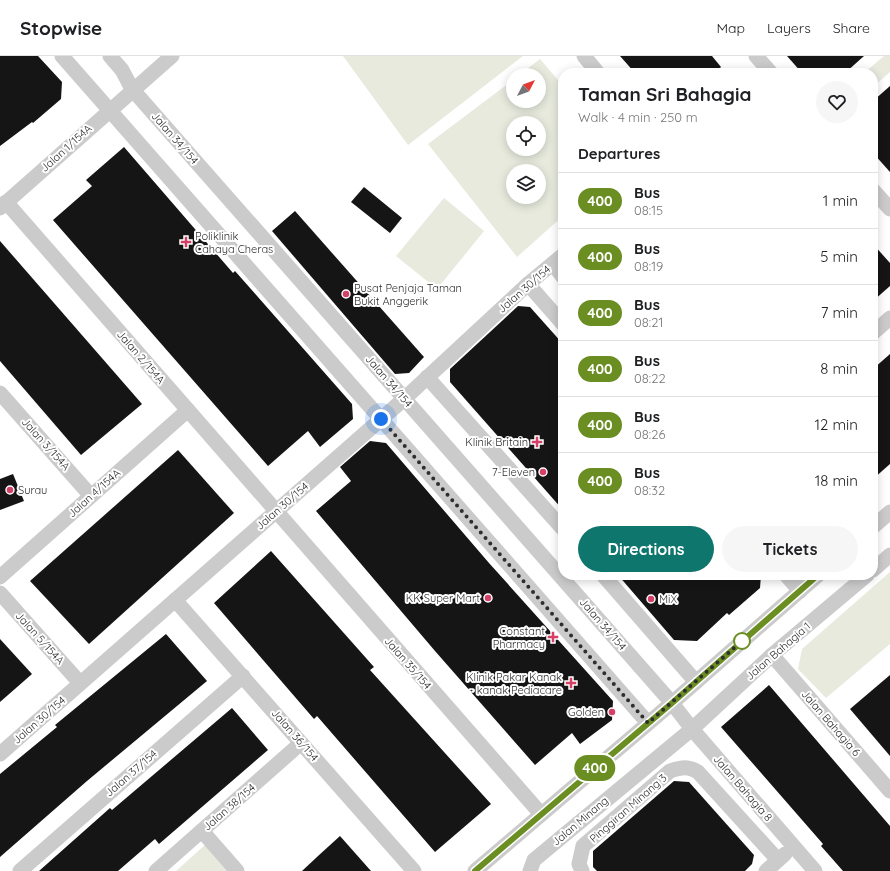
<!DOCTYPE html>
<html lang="en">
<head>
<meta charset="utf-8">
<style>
	body { margin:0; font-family:Quicksand,sans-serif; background:#f6f6f6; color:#202124; height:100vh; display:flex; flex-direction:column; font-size:15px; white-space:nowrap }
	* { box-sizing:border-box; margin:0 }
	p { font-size:13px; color:#757577 }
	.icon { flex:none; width:22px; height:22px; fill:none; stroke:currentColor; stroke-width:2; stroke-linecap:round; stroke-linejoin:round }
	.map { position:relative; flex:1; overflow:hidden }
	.sheet { position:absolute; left:558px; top:12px; width:320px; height:512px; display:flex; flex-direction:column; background:#fff; border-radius:16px; box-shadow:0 2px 10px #0003 }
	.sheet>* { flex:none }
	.badge { padding:0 8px; border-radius:13px; font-size:14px; line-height:26px }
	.needle { width:26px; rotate:49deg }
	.fabs { position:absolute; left:506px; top:12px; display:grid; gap:8px }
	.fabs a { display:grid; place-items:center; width:40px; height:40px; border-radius:50%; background:#fff; box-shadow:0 2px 10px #0003; font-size:20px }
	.you { position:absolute; width:20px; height:20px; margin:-10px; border:3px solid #fff; border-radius:50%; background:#1a73e8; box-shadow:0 0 0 6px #1a73e833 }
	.map>.badge { position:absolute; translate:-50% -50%; box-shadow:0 0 0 2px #fff }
	h2 { padding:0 20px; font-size:15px; line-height:36px }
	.round { display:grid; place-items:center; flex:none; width:42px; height:42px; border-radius:21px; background:#f6f6f6 }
	.summary { display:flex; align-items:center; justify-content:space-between; height:68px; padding:0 20px }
	h1 { font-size:19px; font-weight:800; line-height:30px }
	.cta { display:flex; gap:8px; margin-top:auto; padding:8px 20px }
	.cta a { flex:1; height:46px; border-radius:24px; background:#0f766e; color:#fff; font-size:16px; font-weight:800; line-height:46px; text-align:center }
	.cta a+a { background:#f6f6f6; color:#202124 }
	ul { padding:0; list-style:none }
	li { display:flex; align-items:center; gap:12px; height:56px; padding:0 20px; border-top:1px solid #e0e0e0 }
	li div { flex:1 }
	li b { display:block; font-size:15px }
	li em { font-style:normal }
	li .badge { min-width:44px; font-weight:700; text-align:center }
	header { display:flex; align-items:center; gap:24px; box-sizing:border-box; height:56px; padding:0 20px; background:#fff; border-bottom:1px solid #e0e0e0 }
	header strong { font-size:19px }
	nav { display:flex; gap:22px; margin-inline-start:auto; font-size:14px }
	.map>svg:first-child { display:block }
	.green { fill:#e7eadd; fill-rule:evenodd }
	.building { fill:#151515 }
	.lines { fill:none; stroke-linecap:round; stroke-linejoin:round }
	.minor { stroke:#cbcbcb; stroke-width:15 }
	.line-casing { stroke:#fff; stroke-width:9 }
	.line { stroke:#6b8e23; stroke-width:6 }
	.walk { stroke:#2e2e2e; stroke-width:4; stroke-dasharray:0 7.2 }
	.poi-dot { fill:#d54166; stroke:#fff; stroke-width:1.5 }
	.stop-dot { fill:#fff; stroke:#6b8e23; stroke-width:2 }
	.labels { text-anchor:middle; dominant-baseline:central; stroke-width:4; stroke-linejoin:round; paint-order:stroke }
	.street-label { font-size:11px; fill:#2e2e2e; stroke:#fff }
	.poi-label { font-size:11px; fill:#2e2e2e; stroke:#fff; text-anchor:end }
</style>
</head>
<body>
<header>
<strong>Stopwise</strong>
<nav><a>Map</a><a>Layers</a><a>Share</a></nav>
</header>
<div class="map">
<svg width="890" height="815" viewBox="0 0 890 815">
	<rect width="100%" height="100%" fill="#fff"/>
	<g class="green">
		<polygon points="343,0 523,0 408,89"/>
		<polygon points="884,0 890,0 890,16 874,30 873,17 864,17"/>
		<path d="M540,3L563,30V160L517,201L428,88L513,24V45H539V19H519ZM513,67H539V93H513ZM513,115H539V141H513Z"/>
		<polygon points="444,142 484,175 437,233 396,200"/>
		<polygon points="890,516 890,588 826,642 798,613 802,593"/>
		<polygon points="205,789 228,815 176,815"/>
	</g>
	<g class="building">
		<polygon points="0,0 38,0 62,26 61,43 33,67 32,66 0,90"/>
		<polygon points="620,0 712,0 721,11 715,17 635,17"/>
		<polygon points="787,0 864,0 845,17 802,17"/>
		<polygon points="890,30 890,116 873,97 873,45"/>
		<polygon points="124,91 233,217 235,215 352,348 353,363 320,391 308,375 268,410 53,164 92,130 86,124"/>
		<polygon points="364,131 402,162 390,177 351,146"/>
		<polygon points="295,155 424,301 409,317 395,318 272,175"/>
		<polygon points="0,185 142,348 81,399 0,305"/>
		<polygon points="873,188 890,207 890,230 873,245"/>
		<polygon points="518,250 530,251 563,288 563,454 450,326 450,313"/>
		<polygon points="890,298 890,408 873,423 873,313"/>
		<polygon points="370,385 386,387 489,507 613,645 612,664 580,688 572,677 535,709 435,595 316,455 351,425 340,411"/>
		<polygon points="178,394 234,457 89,588 30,525"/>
		<polygon points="13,418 24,445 0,454 0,423"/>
		<polygon points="271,495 374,611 370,614 491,748 435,796 317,660 314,663 214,547"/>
		<polygon points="618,519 761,519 760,532 729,559 727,557 697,585 674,584"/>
		<polygon points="166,578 207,625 87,725 0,801 0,718 57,671 55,669"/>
		<polygon points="0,583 32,618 0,646"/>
		<polygon points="890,619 890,700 850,653"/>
		<polygon points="769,629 890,770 890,815 843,815 821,790 823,788 721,671"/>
		<polygon points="232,652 268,694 159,788 155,783 118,815 39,815 110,752 112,754"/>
		<polygon points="674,725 689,726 754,799 752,808 745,815 597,815 593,811 593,795"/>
		<polygon points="340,780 371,815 302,815 318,800"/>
	</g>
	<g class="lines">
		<g class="minor">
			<polyline points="62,0 648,667"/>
			<polyline points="110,0 122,14 132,33 672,647 692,673 815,815"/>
			<polyline points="584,0 598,17"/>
			<polyline points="756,0 771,17"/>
			<polyline points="873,134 890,153"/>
			<polyline points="6,146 541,758"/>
			<polyline points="0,152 172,0"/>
			<polyline points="553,208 563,221"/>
			<polyline points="528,228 563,268"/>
			<polyline points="873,277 890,262"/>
			<polyline points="427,321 563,473"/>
			<polyline points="0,337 91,440"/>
			<polyline points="873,471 890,456"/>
			<polyline points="873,514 890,499"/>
			<polyline points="603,519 696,626"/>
			<polyline points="786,519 800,535"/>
			<polyline points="0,521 188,354"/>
			<polyline points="0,537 80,627"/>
			<polyline points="175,544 414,815"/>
			<polyline points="772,599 890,735"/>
			<polyline points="0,698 404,343 528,228 563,199"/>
			<polyline points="202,775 237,815"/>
			<polyline points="20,815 243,620"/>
			<polyline points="156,815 301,687"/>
			<polyline points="475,815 672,647 818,519"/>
			<polyline points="530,815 534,804 692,673 772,599 867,519"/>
			<path d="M582,815L579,808L583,790L670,715C682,711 688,710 698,716L778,804"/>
			<polyline points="766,815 785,798"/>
		</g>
	</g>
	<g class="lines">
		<defs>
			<polyline id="line" points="475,815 672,647 818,519"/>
		</defs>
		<use href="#line" class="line-casing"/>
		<use href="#line" class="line"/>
		<polyline class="walk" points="381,363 648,667 742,585"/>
	</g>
	<g class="poi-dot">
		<path d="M184 180h4v4h4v4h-4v4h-4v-4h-4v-4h4z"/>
		<circle cx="346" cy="238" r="4"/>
		<path d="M535 380h4v4h4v4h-4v4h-4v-4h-4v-4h4z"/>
		<circle cx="543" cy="416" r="4"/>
		<circle cx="10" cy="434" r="4"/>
		<circle cx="488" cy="542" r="4"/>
		<circle cx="651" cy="543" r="4"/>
		<path d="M551 575h4v4h4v4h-4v4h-4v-4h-4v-4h4z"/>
		<path d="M569 621h4v4h4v4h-4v4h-4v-4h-4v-4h4z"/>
		<circle cx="612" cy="656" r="4"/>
	</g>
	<circle class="stop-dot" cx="742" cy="585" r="8"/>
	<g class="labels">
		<g class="street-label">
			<text transform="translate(175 82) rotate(49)">Jalan 34/154</text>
			<text transform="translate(66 92) rotate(-42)">Jalan 1/154A</text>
			<text transform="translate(524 233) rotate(-41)">Jalan 30/154</text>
			<text transform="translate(141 301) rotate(49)">Jalan 2/154A</text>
			<text transform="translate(389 325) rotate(49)">Jalan 34/154</text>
			<text transform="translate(46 388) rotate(48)">Jalan 3/154A</text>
			<text transform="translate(94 437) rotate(-42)">Jalan 4/154A</text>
			<text transform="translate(282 450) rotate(-41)">Jalan 30/154</text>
			<text transform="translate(603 568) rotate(49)">Jalan 34/154</text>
			<text transform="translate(40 582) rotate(48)">Jalan 5/154A</text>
			<text transform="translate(778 595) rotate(-41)">Jalan Bahagia 1</text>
			<text transform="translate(408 607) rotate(49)">Jalan 35/154</text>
			<text transform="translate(39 664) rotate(-41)">Jalan 30/154</text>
			<text transform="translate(831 667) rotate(49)">Jalan Bahagia 6</text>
			<text transform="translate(295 679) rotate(49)">Jalan 36/154</text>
			<text transform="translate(131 717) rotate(-41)">Jalan 37/154</text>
			<text transform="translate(743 732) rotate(49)">Jalan Bahagia 8</text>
			<text transform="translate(229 751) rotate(-41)">Jalan 38/154</text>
			<text transform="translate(628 752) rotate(-41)">Pinggiran Minang 3</text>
			<text transform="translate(580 765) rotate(-40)">Jalan Minang</text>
		</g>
		<g class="poi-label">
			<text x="195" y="180" text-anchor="start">Poliklinik<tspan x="195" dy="13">Cahaya Cheras</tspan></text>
			<text x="354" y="232" text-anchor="start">Pusat Penjaja Taman<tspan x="354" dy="13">Bukit Anggerik</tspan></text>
			<text x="528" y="386">Klinik Britain</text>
			<text x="535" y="416">7-Eleven</text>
			<text x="18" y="434" text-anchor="start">Surau</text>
			<text x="480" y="542">KK Super Mart</text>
			<text x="659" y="543" text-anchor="start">MiX</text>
			<text x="545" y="575">Constant<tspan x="545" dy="13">Pharmacy</tspan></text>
			<text x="562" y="621">Klinik Pakar Kanak<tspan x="562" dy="13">- kanak Pediacare</tspan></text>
			<text x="604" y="656">Golden</text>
		</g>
	</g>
</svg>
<div class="fabs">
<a><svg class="needle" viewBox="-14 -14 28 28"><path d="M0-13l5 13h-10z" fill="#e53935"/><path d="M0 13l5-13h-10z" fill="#757577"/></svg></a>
<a><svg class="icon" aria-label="locate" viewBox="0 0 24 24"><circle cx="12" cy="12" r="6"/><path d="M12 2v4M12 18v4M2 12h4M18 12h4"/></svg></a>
<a><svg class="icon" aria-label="layers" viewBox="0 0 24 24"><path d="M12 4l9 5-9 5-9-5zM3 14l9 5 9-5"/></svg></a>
</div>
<div class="you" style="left:381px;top:363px"></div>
<b class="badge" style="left:595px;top:712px;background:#6b8e23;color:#fff">400</b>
<section class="sheet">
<div class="summary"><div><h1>Taman Sri Bahagia</h1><p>Walk · 4 min · 250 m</p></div><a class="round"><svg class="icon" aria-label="heart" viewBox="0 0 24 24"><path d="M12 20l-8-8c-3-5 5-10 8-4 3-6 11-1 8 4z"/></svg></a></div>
<h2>Departures</h2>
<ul>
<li><span class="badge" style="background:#6b8e23;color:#fff">400</span><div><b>Bus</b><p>08:15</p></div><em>1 min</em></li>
<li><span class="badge" style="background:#6b8e23;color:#fff">400</span><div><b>Bus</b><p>08:19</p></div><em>5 min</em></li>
<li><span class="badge" style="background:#6b8e23;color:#fff">400</span><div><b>Bus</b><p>08:21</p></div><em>7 min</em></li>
<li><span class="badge" style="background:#6b8e23;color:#fff">400</span><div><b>Bus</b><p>08:22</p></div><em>8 min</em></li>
<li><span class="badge" style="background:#6b8e23;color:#fff">400</span><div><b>Bus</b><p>08:26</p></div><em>12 min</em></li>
<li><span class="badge" style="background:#6b8e23;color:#fff">400</span><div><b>Bus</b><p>08:32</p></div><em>18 min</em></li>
</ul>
<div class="cta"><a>Directions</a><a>Tickets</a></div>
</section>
</div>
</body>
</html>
